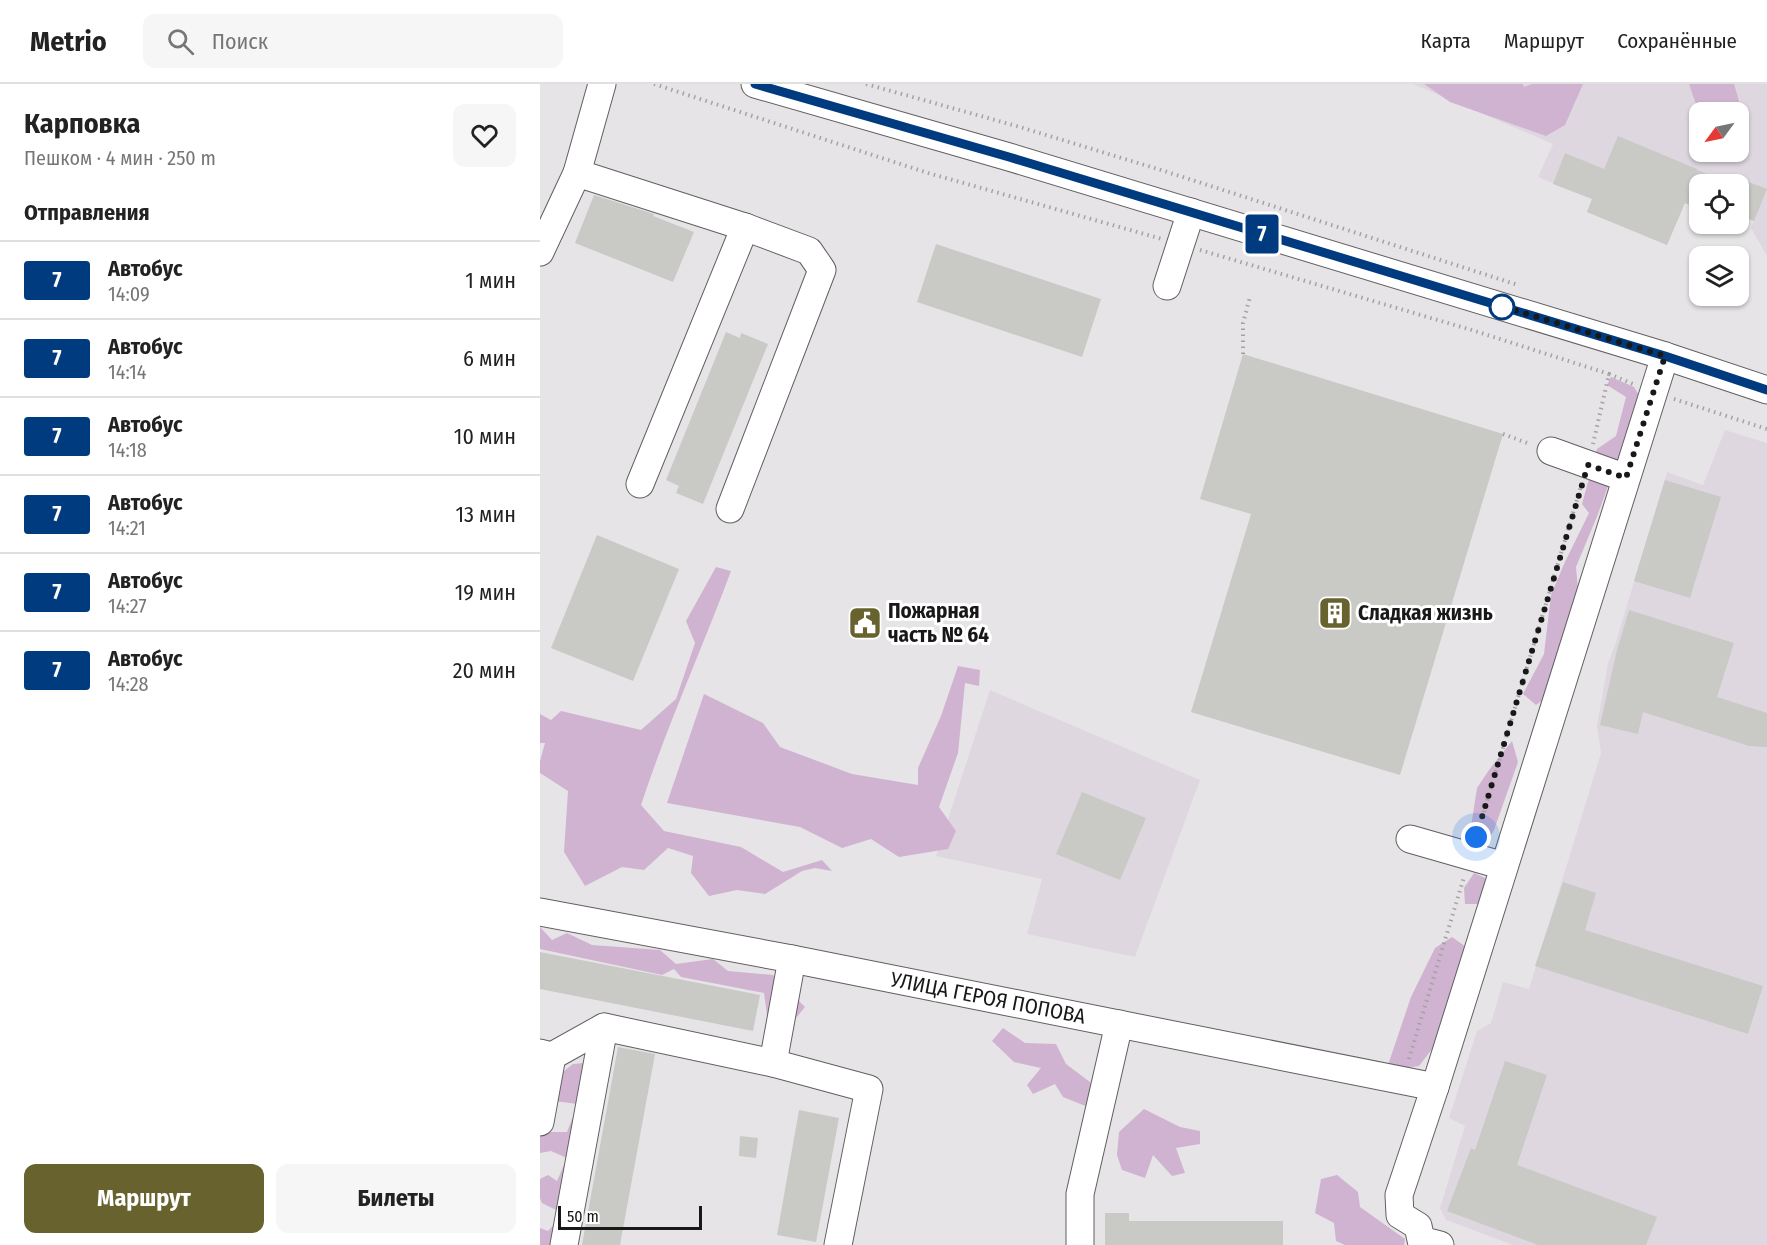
<!DOCTYPE html>
<html lang="ru">
<head>
<meta charset="utf-8">
<style>
	body { margin:0; font-family:"Fira Sans Condensed",sans-serif; background:#f6f6f6; color:#222; height:100vh; display:flex; flex-direction:column; font-size:22px; white-space:nowrap }
	* { box-sizing:border-box; margin:0 }
	p { font-size:20px; color:#767676 }
	.icon { flex:none; width:33px; height:33px; fill:none; stroke:currentColor; stroke-width:2; stroke-linecap:round; stroke-linejoin:round }
	.map { position:relative; flex:1; overflow:hidden }
	.drawer { display:flex; flex-direction:column; background:#fff; width:540px }
	.drawer>* { flex:none }
	.badge { padding:0 12px; border-radius:4px; font-size:21px; line-height:39px }
	.needle { width:39px; rotate:237deg }
	.fabs { position:absolute; left:1149px; top:18px; display:grid; gap:12px }
	.fabs a { display:grid; place-items:center; width:60px; height:60px; border-radius:12px; background:#fff; box-shadow:0 2px 4px #0004; font-size:30px }
	.scale { position:absolute; left:18px; bottom:15px; width:144px; box-sizing:border-box; padding-left:6px; border:3px solid #191819; border-top:0; font-size:16px; line-height:21px; white-space:nowrap; color:#191819; -webkit-text-stroke:4px #fff; paint-order:stroke }
	.you { position:absolute; width:30px; height:30px; margin:-15px; border:4px solid #fff; border-radius:50%; background:#1a73e8; box-shadow:0 0 0 9px #1a73e833 }
	.map>.badge { position:absolute; translate:-50% -50%; box-shadow:0 0 0 3px #fff }
	h2 { padding:0 24px; font-size:22px; line-height:54px }
	.round { display:grid; place-items:center; flex:none; width:63px; height:63px; border-radius:12px; background:#f6f6f6 }
	.head { display:flex; align-items:center; justify-content:space-between; height:102px; padding:0 24px }
	h1 { font-size:28px; font-weight:700; line-height:45px }
	.cta { display:flex; gap:12px; margin-top:auto; padding:12px 24px }
	.cta a { flex:1; height:69px; border-radius:12px; background:#68622e; color:#fff; font-size:24px; font-weight:700; line-height:69px; text-align:center }
	.cta a+a { background:#f6f6f6; color:#222 }
	ul { padding:0; list-style:none }
	li { display:flex; align-items:center; gap:18px; height:78px; padding:0 24px; border-top:2px solid #e0e0e0 }
	li div { flex:1 }
	li b { display:block; font-size:22px }
	li em { font-style:normal }
	li .badge { min-width:66px; font-weight:700; text-align:center }
	header { display:flex; align-items:center; gap:36px; box-sizing:border-box; height:84px; padding:0 30px; background:#fff; border-bottom:2px solid #e0e0e0 }
	header strong { font-size:28px }
	nav { display:flex; gap:33px; margin-inline-start:auto; font-size:21px }
	.search { width:420px; height:54px; background:#f6f6f6; display:flex; align-items:center; gap:15px; box-sizing:border-box; padding:0 21px; border-radius:12px; color:#767676; font-size:22px }
	main { display:flex; flex:1; min-height:0 }
	.map>svg:first-child { display:block }
	.built { fill:#dfd7e0; fill-rule:evenodd }
	.green { fill:#cfb3d0 }
	.building { fill:#c9c9c5 }
	.lines { fill:none; stroke-linecap:round; stroke-linejoin:round }
	.minor-casing { stroke:#615f61; stroke-width:29 }
	.path { stroke:#a4a2a4; stroke-width:4; stroke-dasharray:1.5 4.5; stroke-linecap:butt }
	.minor { stroke:#fff; stroke-width:27 }
	.line-casing { stroke:#fff; stroke-width:14 }
	.line { stroke:#003b80; stroke-width:9 }
	.walk { stroke:#191819; stroke-width:6; stroke-dasharray:0 10.8 }
	.stop-dot { fill:#fff; stroke:#003b80; stroke-width:3 }
	.labels { text-anchor:middle; dominant-baseline:central; stroke-width:6; stroke-linejoin:round; paint-order:stroke }
	.poi-label { font-size:21px; font-weight:bold; fill:#191819; stroke:#fff; text-anchor:start }
	.street-label { font-size:21px; fill:#191819; stroke:#fff }
</style>
</head>
<body>
<header>
<strong>Metrio</strong>
<div class="search"><svg class="icon" aria-label="search" viewBox="0 0 24 24"><circle cx="10" cy="10" r="6"/><path d="M15 15l6 6"/></svg>Поиск</div>
<nav><a>Карта</a><a>Маршрут</a><a>Сохранённые</a></nav>
</header>
<main>
<section class="drawer">
<div class="head"><div><h1>Карповка</h1><p>Пешком · 4 мин · 250 m</p></div><a class="round"><svg class="icon" aria-label="heart" viewBox="0 0 24 24"><path d="M12 20l-8-8c-3-5 5-10 8-4 3-6 11-1 8 4z"/></svg></a></div>
<h2>Отправления</h2>
<ul>
<li><span class="badge" style="background:#003b80;color:#fff">7</span><div><b>Автобус</b><p>14:09</p></div><em>1 мин</em></li>
<li><span class="badge" style="background:#003b80;color:#fff">7</span><div><b>Автобус</b><p>14:14</p></div><em>6 мин</em></li>
<li><span class="badge" style="background:#003b80;color:#fff">7</span><div><b>Автобус</b><p>14:18</p></div><em>10 мин</em></li>
<li><span class="badge" style="background:#003b80;color:#fff">7</span><div><b>Автобус</b><p>14:21</p></div><em>13 мин</em></li>
<li><span class="badge" style="background:#003b80;color:#fff">7</span><div><b>Автобус</b><p>14:27</p></div><em>19 мин</em></li>
<li><span class="badge" style="background:#003b80;color:#fff">7</span><div><b>Автобус</b><p>14:28</p></div><em>20 мин</em></li>
</ul>
<div class="cta"><a>Маршрут</a><a>Билеты</a></div>
</section>
<div class="map">
<svg width="1227" height="1161" viewBox="0 0 1227 1161">
	<rect width="100%" height="100%" fill="#e7e4e7"/>
	<g class="built">
		<path d="M873,0H1227V172L1211,144L1214,137L1199,131L1198,100H1160L1159,125L1144,119L1127,161L1047,128L1052,115L998,93L1013,60ZM1160,28H1198V68H1160Z"/>
		<polygon points="1185,346 1227,359 1227,1161 973,1161 906,1136 900,1124 925,1042 909,1034 937,947 951,939 963,898 989,905 1061,669 1057,642 1068,579 1075,561 1127,388 1163,401"/>
		<polygon points="450,606 660,696 595,873 487,850 502,795 396,772"/>
	</g>
	<g class="green">
		<polygon points="884,0 983,0 984,3 992,0 1043,0 1025,41 1006,52 910,18"/>
		<polygon points="1149,0 1194,0 1199,17 1192,28 1159,29"/>
		<polygon points="1071,293 1094,303 1100,313 1058,430 1036,483 1038,505 1006,614 996,621 983,610 1004,570 1011,511 1024,480 1049,429 1042,420 1057,365 1076,352 1086,313 1067,301"/>
		<path d="M176,483L191,487C162,565 127,642 101,721L124,747L201,763L243,788L282,776L292,787L275,784L262,787L225,810L197,806L169,812L151,789L153,772L128,764L104,786L82,783L45,802L24,768L28,707L0,689V677L5,659H0V630L11,636L21,627L101,646L136,615L155,559L146,537Z"/>
		<polygon points="418,582 440,586 439,602 425,599 418,669 399,723 416,747 408,765 359,773 331,755 302,764 260,743 127,719 164,610 223,639 240,663 312,690 378,701 378,684 401,632"/>
		<polygon points="972,657 978,678 954,746 946,760 930,749 937,704 949,686"/>
		<polygon points="934,789 945,794 948,808 939,820 925,820 924,804"/>
		<polygon points="0,843 12,856 27,849 52,861 120,866 136,880 173,875 188,887 233,891 265,923 256,934 227,931 224,909 141,893 134,885 122,891 0,865"/>
		<polygon points="912,853 926,863 899,956 879,982 846,987 871,913 895,864"/>
		<polygon points="463,944 485,959 516,960 526,980 550,998 555,1013 548,1023 523,1013 515,1000 493,1010 487,1001 501,984 474,978 452,957"/>
		<polygon points="65,977 36,1161 0,1161 0,1144 8,1147 24,1130 2,1119 0,1114 0,1095 8,1091 17,1097 27,1074 11,1067 0,1069 0,1048 27,1048 38,1020 14,1017 19,991 33,980"/>
		<polygon points="604,1025 640,1043 660,1047 660,1060 636,1064 645,1089 632,1092 613,1071 605,1094 582,1086 577,1071 579,1048"/>
		<polygon points="797,1091 818,1108 820,1123 865,1155 864,1161 805,1161 796,1157 794,1139 775,1129 781,1095"/>
	</g>
	<g class="building">
		<polygon points="1078,52 1157,85 1157,86 1190,100 1160,100 1160,125 1145,119 1127,161 1047,128 1052,115 1013,100 1025,69 1064,85"/>
		<polygon points="1198,94 1227,105 1214,137 1198,131"/>
		<polygon points="54,111 114,130 113,132 154,148 133,198 35,159"/>
		<polygon points="396,160 561,215 542,273 377,218"/>
		<polygon points="186,248 200,254 201,249 228,260 163,420 136,409 139,402 126,396"/>
		<polygon points="703,270 963,350 860,691 651,628 711,430 660,415"/>
		<polygon points="1125,396 1181,413 1150,514 1094,497"/>
		<polygon points="57,451 139,485 93,597 11,564"/>
		<polygon points="1089,526 1194,559 1177,613 1227,629 1227,663 1209,662 1103,628 1098,650 1060,641 1077,566"/>
		<polygon points="542,708 606,734 580,796 516,770"/>
		<polygon points="1023,798 1056,809 1045,846 1223,902 1208,950 995,882"/>
		<polygon points="0,868 220,911 213,947 0,905"/>
		<polygon points="78,963 115,970 80,1161 42,1161"/>
		<polygon points="965,977 1007,991 977,1081 1117,1133 1106,1161 998,1161 907,1127 931,1064 935,1066"/>
		<polygon points="259,1026 299,1034 276,1158 237,1151"/>
		<polygon points="200,1052 218,1054 216,1074 199,1072"/>
		<polygon points="565,1129 589,1129 589,1137 743,1137 743,1161 565,1161"/>
	</g>
	<g class="lines">
		<defs>
			<g id="minor">
				<polyline points="215,0 469,73 1125,272 1227,306"/>
				<polyline points="37,89 205,143 269,167 282,186 190,425"/>
				<polyline points="0,168 37,89 62,0"/>
				<polyline points="627,202 651,128"/>
				<polyline points="1011,367 1086,394"/>
				<polyline points="100,400 205,143"/>
				<polyline points="870,755 964,782"/>
				<polyline points="0,828 252,875 895,1003"/>
				<polyline points="0,969 12,972 64,943 233,979 252,875"/>
				<polyline points="233,979 329,1005 298,1161"/>
				<polyline points="0,1038 12,972"/>
				<polyline points="24,1161 64,943"/>
				<polyline points="540,1161 540,1110 579,940"/>
				<polyline points="900,1161 881,1156 878,1142 860,1131 859,1111 895,1003 1125,272"/>
			</g>
		</defs>
		<use href="#minor" class="minor-casing"/>
		<g class="path">
			<polyline points="114,0 388,89 622,155"/>
			<polyline points="326,0 480,43 621,86 978,201"/>
			<polyline points="660,166 935,247 1069,290 1053,360"/>
			<polyline points="703,270 703,239 710,213"/>
			<polyline points="1069,290 1093,300"/>
			<polyline points="1134,315 1227,345"/>
			<polyline points="963,350 990,360"/>
			<polyline points="937,751 1042,399"/>
			<polyline points="869,975 924,793"/>
		</g>
		<use href="#minor" class="minor"/>
	</g>
	<g class="lines">
		<defs>
			<polyline id="line" points="215,0 469,73 1125,272 1227,306"/>
		</defs>
		<use href="#line" class="line-casing"/>
		<use href="#line" class="line"/>
		<polyline class="walk" points="936,753 1048,381 1086,394 1125,272 961,222 962,223"/>
	</g>
	<defs>
		<symbol id="building-square" viewBox="-11 -11 22 22"><rect x="-9" y="-9" width="18" height="18" rx="4" fill="#68622e" stroke="#fff"/><path d="M-4-6H4V6H1V3H-1V6H-4ZM-2.5-4.3h1.7v1.8h-1.7ZM.8-4.3h1.7v1.8H.8ZM-2.5-1h1.7V.8h-1.7ZM.8-1h1.7V.8H.8Z" fill="#fff"/></symbol>
		<symbol id="civic-square" viewBox="-11 -11 22 22"><rect x="-9" y="-9" width="18" height="18" rx="4" fill="#68622e" stroke="#fff"/><path d="M-.6-6.5H3V-4.5H.6V-3L4-1V1h2V6H-6V1h2V-1L-.6-3ZM-1.2 2.5V6h2.4V2.5Z" fill="#fff"/></symbol>
	</defs>
	<g fill-rule="evenodd">
		<use href="#building-square" x="776" y="510" width="38" height="38"/>
		<use href="#civic-square" x="306" y="520" width="38" height="38"/>
	</g>
	<circle class="stop-dot" cx="962" cy="223" r="12"/>
	<g class="labels">
		<g class="poi-label">
			<text x="348" y="527">Пожарная<tspan x="348" dy="24">часть № 64</tspan></text>
			<text x="818" y="529">Сладкая жизнь</text>
		</g>
		<g class="street-label">
			<text transform="translate(448 914) rotate(11)">УЛИЦА ГЕРОЯ ПОПОВА</text>
		</g>
	</g>
</svg>
<div class="fabs">
<a><svg class="needle" viewBox="-14 -14 28 28"><path d="M0-13l5 13h-10z" fill="#e53935"/><path d="M0 13l5-13h-10z" fill="#767676"/></svg></a>
<a><svg class="icon" aria-label="locate" viewBox="0 0 24 24"><circle cx="12" cy="12" r="6"/><path d="M12 2v4M12 18v4M2 12h4M18 12h4"/></svg></a>
<a><svg class="icon" aria-label="layers" viewBox="0 0 24 24"><path d="M12 4l9 5-9 5-9-5zM3 14l9 5 9-5"/></svg></a>
</div>
<div class="scale">50 m</div>
<div class="you" style="left:936px;top:753px"></div>
<b class="badge" style="left:722px;top:150px;background:#003b80;color:#fff">7</b>
</div>
</main>
</body>
</html>
